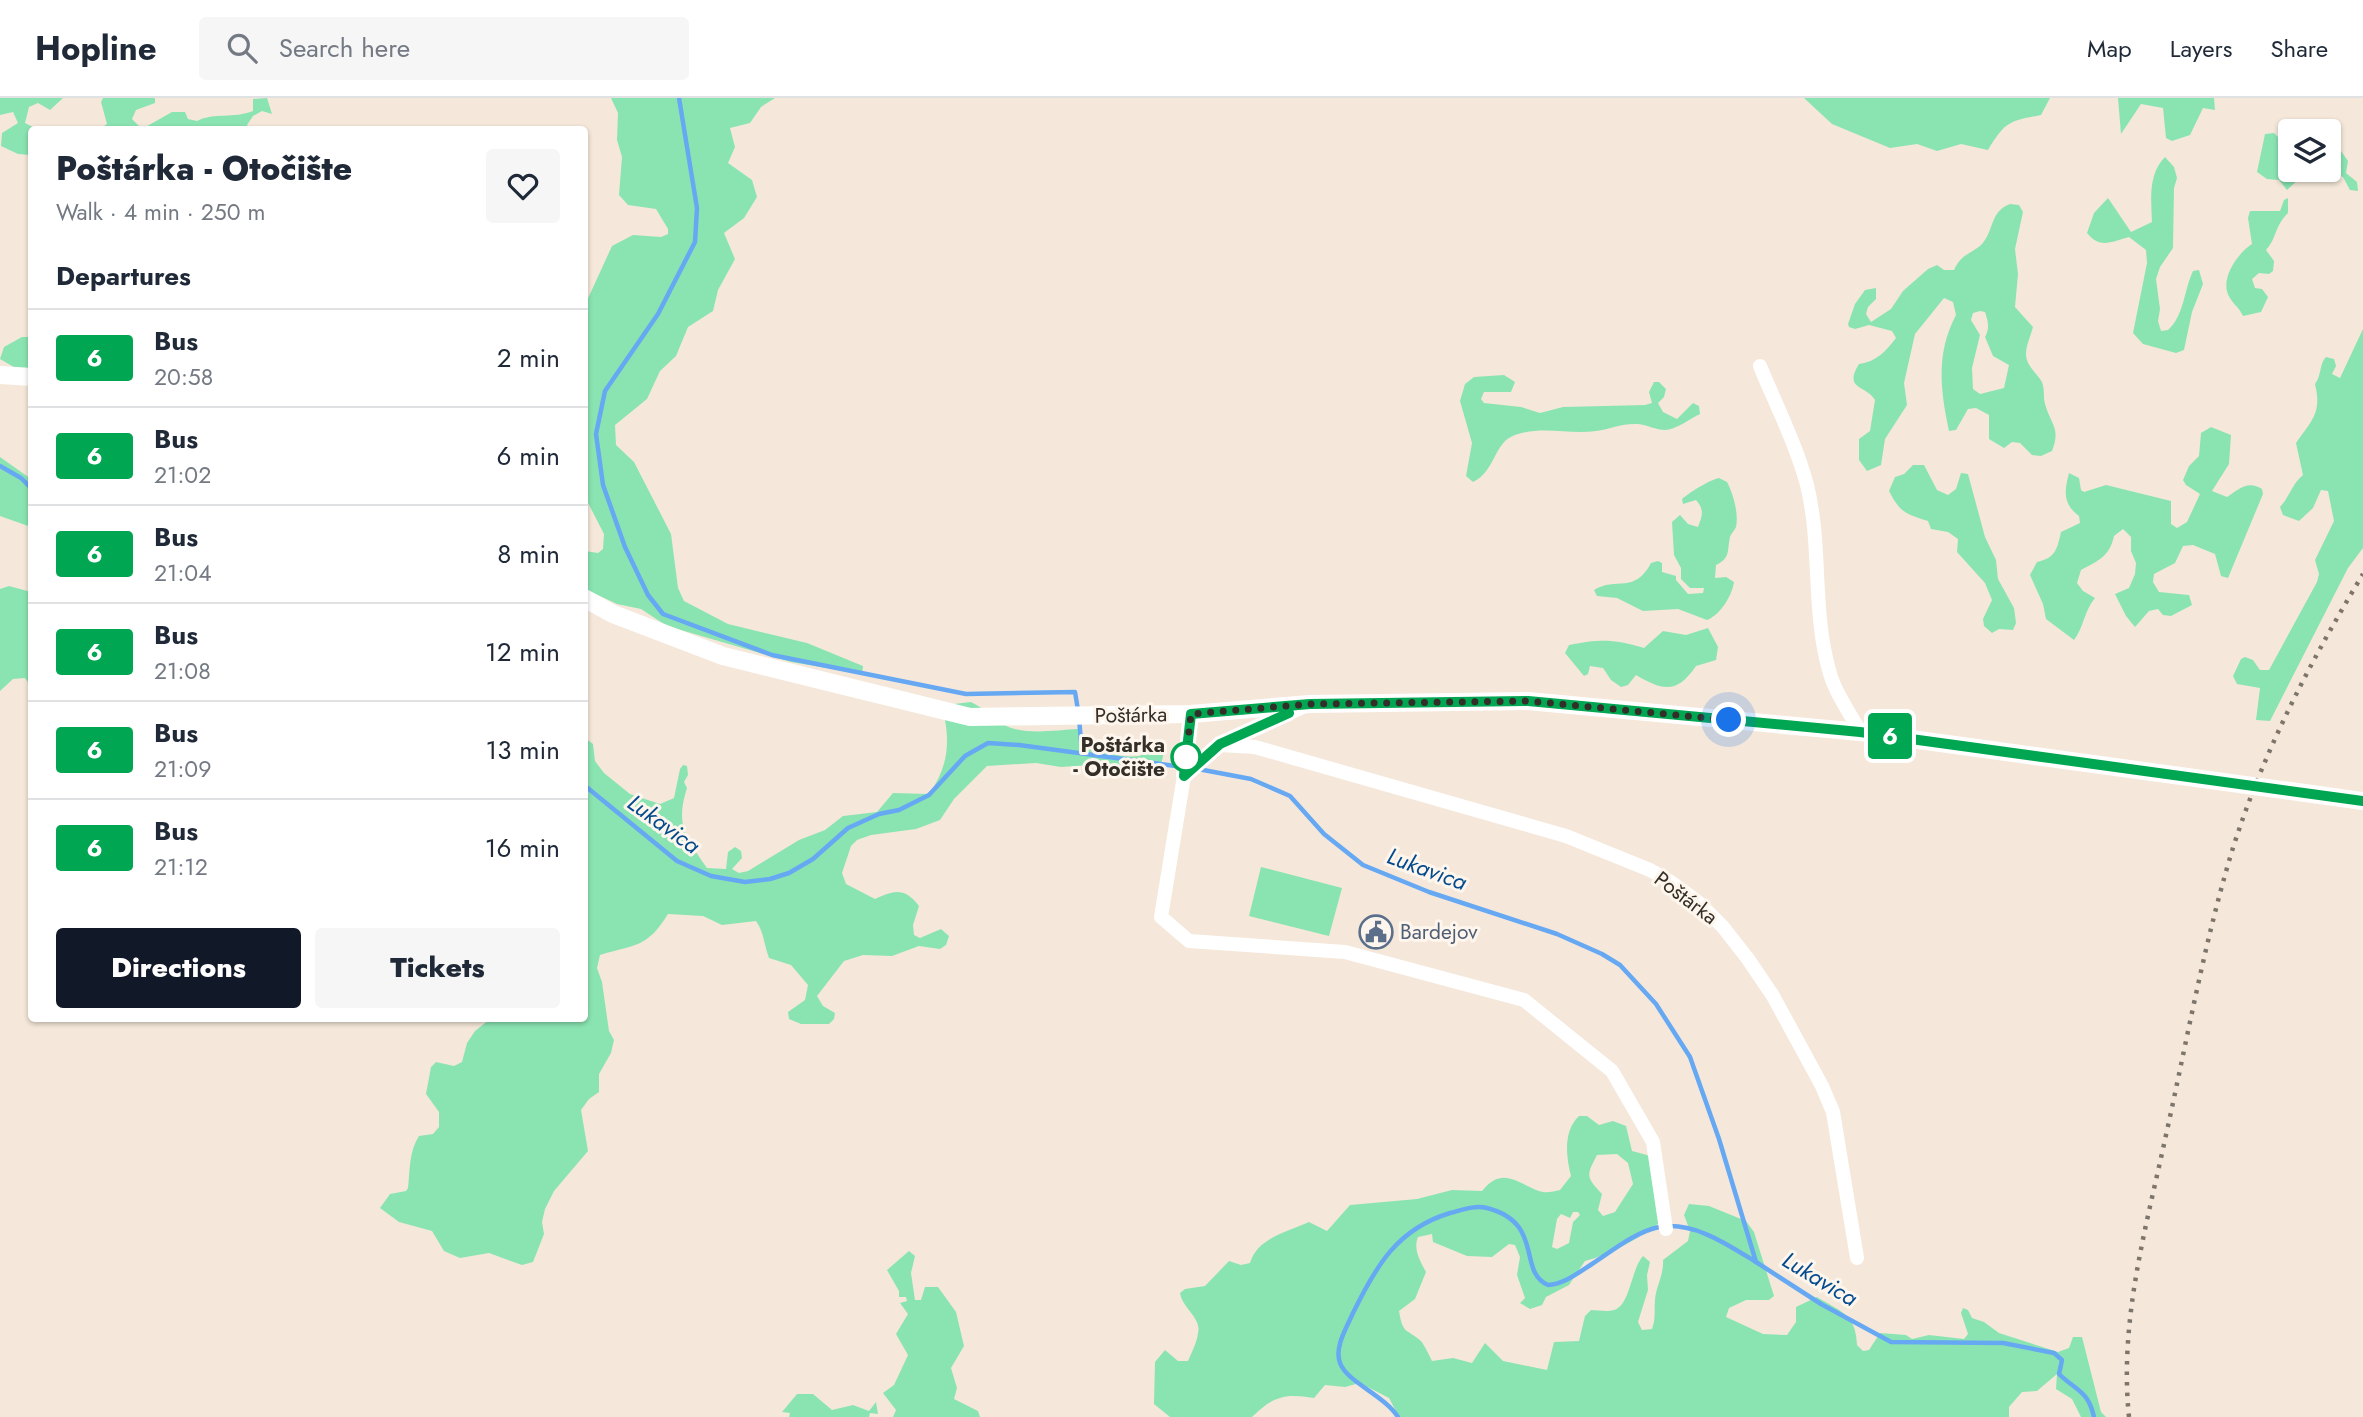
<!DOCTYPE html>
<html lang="en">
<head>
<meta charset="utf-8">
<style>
	body { margin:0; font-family:Jost,sans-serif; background:#f6f6f7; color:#1f2937; height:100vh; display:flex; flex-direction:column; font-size:26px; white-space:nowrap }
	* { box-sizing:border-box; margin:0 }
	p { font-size:23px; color:#747a83 }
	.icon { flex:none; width:38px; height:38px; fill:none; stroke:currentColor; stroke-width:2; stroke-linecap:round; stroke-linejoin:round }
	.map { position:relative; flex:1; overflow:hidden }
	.sheet { position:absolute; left:28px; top:28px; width:560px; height:896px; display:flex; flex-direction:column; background:#fff; border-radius:7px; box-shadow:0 2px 5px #0004 }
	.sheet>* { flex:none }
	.badge { padding:0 14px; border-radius:5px; font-size:24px; line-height:46px }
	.buttons { position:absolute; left:2278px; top:21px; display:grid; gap:14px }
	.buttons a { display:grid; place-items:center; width:63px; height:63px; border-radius:7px; background:#fff; box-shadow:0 2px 5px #0004; font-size:35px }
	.you { position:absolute; width:35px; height:35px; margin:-18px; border:5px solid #fff; border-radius:50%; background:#1a73e8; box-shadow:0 0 0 10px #1a73e833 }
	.map>.badge { position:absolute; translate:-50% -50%; box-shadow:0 0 0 4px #fff }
	h2 { padding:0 28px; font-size:26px; line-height:63px }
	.round { display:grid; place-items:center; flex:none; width:74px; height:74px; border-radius:7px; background:#f6f6f7 }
	.headline { display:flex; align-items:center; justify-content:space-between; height:119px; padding:0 28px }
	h1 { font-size:33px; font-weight:800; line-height:52px }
	.action { display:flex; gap:14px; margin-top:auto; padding:14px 28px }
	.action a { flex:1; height:80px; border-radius:7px; background:#111827; color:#fff; font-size:28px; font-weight:800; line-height:80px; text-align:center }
	.action a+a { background:#f6f6f7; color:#1f2937 }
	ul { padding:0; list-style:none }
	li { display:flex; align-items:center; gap:21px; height:98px; padding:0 28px; border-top:2px solid #e0e1e3 }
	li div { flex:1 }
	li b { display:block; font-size:26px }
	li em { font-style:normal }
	li .badge { min-width:77px; font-weight:700; text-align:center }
	header { display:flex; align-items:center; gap:42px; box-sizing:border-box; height:98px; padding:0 35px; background:#fff; border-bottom:2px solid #e0e1e3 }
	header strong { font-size:33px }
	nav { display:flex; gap:38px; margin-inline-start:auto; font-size:24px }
	.search { width:490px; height:63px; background:#f6f6f7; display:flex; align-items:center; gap:18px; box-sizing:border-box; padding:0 24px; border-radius:7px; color:#747a83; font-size:26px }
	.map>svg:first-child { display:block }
	.green { fill:#8ae4b2; fill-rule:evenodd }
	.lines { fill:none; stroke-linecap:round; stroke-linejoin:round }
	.stream { stroke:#67a8f3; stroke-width:4.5 }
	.minor { stroke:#fff; stroke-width:14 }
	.tertiary { stroke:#fff; stroke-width:18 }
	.rail { stroke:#7d756c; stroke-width:4.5; stroke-dasharray:3.5 7; stroke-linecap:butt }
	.line-casing { stroke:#fff; stroke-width:16 }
	.line { stroke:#00a651; stroke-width:10 }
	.walk { stroke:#332e28; stroke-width:7; stroke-dasharray:0 12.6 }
	.stop-dot { fill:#fff; stroke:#00a651; stroke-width:3.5 }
	.labels { text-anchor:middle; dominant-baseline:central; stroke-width:6; stroke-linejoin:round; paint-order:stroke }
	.street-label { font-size:21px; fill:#332e28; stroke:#fef6ed }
	.stop-label { font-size:21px; font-weight:bold; fill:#332e28; stroke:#fef6ed; text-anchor:end }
	.service-label { font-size:21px; fill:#4e5e75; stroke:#fef6ed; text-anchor:start }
	.water-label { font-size:23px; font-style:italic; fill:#034b8e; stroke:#fef6ed }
</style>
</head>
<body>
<header>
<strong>Hopline</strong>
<div class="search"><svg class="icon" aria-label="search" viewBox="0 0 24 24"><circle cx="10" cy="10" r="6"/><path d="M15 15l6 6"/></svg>Search here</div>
<nav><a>Map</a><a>Layers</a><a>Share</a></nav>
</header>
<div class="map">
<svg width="2363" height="1319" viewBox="0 0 2363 1319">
	<rect width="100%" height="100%" fill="#f5e8da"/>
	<g class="green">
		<polygon points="0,0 63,0 50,12 38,5 29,9 25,25 37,31 50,31 32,32 31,57 18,56 1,48 2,35 18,25 13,14 0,17"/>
		<path d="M103,0H155V5L136,12L132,21L142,31L172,14H185L188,21L197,23C214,14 234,21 253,13V1L267,0L272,16L262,13L253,18L247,27L250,31H100L107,26L101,4Z"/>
		<polygon points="611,0 775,0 761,9 750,25 730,30 735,49 728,65 752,82 757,99 744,120 724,135 735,161 718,192 713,213 688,229 676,258 660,273 647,301 615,327 616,347 634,364 671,436 678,490 684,503 728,526 807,545 863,568 862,576 791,564 667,528 641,511 617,506 585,491 585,453 598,455 603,451 604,436 585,399 585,207 612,148 633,137 661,139 668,136 668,131 656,111 628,107 619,97 622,59 617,42 618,15"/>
		<path d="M1804,0H2050L2041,17C2009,23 2005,24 1988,52L1961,46L1937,53L1917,46L1890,50L1832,26Z"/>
		<polygon points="2118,0 2214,0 2215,12 2203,10 2190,37 2172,43 2166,40 2163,10 2141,6 2121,36"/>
		<polygon points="2274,35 2288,49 2291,44 2291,72 2329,72 2329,40 2332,40 2348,63 2346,75 2357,84 2358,93 2350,92 2343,79 2338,77 2323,81 2301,79 2287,92 2279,82 2267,81 2257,74 2265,36"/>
		<path d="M2165,59L2174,69L2177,80L2174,90L2173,150L2160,169L2156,181L2160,211L2158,223L2161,233L2168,232C2184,218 2184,192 2193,173L2199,172L2203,186L2192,214L2184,252L2176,255L2143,246L2133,235L2147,165L2146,152L2129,139C2111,144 2100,151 2087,135L2094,115L2108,100L2131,134L2152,124C2151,101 2148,76 2165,59Z"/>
		<path d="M2288,100V115C2274,129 2277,140 2266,152L2274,163L2273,173L2269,176L2259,175L2252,181L2255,190L2262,191L2268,199L2261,214L2243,218C2239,209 2234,207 2230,200C2218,182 2238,155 2252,146L2248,120L2250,113H2280L2284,102Z"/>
		<path d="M2010,106L2019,107L2023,114L2015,151L2018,176L2015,209L2033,229C2031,237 2026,247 2026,256C2026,268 2037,275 2042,284C2045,292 2043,298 2045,306C2051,327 2061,330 2052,353L2041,358L2032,357L2020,345L2012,344L2004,350L1989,341V317L1976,310L1968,311L1956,332L1949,333C1940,291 1936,255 1956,217L1953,204L1944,200L1915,236L1904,285L1907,307L1885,341L1881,367L1867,373L1859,362V341L1870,333L1875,302C1866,287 1843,292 1859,266C1876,264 1886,253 1896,240L1892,233L1869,227L1855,231L1849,229L1848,226L1855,206L1865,192L1876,190V201L1868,209L1866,216L1871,224L1891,211L1903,193L1928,171L1937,167L1944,172H1954C1962,155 1970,157 1982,146C1994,133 1990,113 2010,106ZM1980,213L1985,214C1988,223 1990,230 1985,239L1993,258L2009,267L2004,290L1980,296L1973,291L1972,270L1980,237L1971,222L1973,215Z"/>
		<path d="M2363,231V450L2348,470L2270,623L2256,622L2260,590L2237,586L2233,578L2241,561L2245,559L2253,562L2260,572H2269L2317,484L2319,476L2315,462L2334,423L2328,393L2321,392L2313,410L2299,423L2283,417L2280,409C2290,398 2292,386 2303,377L2296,345C2312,322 2322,315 2315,286C2322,277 2319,266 2326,259L2334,261L2336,268L2332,276L2340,280Z"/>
		<polygon points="22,239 31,239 31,279 0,261 4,249"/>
		<path d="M1504,277L1515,284L1511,294H1484L1481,301L1484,305L1521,309L1540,315L1563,309L1645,307L1652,305L1649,294L1654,284H1659L1666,291L1664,299L1658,305L1663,314L1677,321L1693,305L1699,308L1700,316C1690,321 1675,332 1665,332C1656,332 1647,327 1638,326C1622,325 1611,331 1596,333C1568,337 1544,327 1515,337C1493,345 1496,373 1473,384L1466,378L1472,345L1460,303L1465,286L1474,279Z"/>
		<path d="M2211,329L2231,337L2229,366L2212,393L2227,399C2239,391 2248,382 2262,391L2263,396L2228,480L2221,478L2215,456L2193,447L2183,448L2175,465L2154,476L2153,484L2159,494L2189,497L2192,507L2171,518L2163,517L2158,511L2149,513L2135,529L2126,518L2115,496L2129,490L2135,476L2136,465L2131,453V439L2123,431L2114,438C2110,458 2098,463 2081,472L2077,485L2083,493L2095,500C2084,513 2084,529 2074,542L2046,521L2043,506L2030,477L2037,464C2055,460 2057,452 2061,434L2080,425L2079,418C2063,406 2064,394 2069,375L2079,380L2081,392L2084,394L2106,387L2171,403V426L2177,430L2187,424L2200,396L2186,387L2183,382L2189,368L2199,358L2201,335Z"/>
		<polygon points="0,359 31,381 31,429 0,418"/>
		<path d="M1913,367H1924L1937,392L1948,397L1956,391L1961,375L1968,376L1985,439L1996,462L1998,481L2014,510L2016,525L2013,532L1999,531L1992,535L1984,528L1983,521L1992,502L1985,485L1957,454L1958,441L1948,434L1931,431L1928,423C1905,416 1900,414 1889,393L1895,379L1904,376Z"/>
		<path d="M1719,380L1727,384C1733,395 1739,416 1736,429C1735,432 1731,435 1730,439C1727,452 1731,460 1716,467L1715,480L1726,479L1734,484C1732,498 1720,517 1707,522L1678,511L1643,513L1617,500L1597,498L1594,492C1616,478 1634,497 1651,465L1658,463L1662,465V474L1676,478V482L1688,496L1703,495L1704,490H1690L1681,481V470L1674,457L1672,424L1680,417L1688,426L1698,429C1702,418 1705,412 1696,402L1683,406L1682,401C1689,395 1709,382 1719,380Z"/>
		<polygon points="9,488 31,494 31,588 25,580 13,581 0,593 0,491"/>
		<path d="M1708,530L1718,549L1716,562L1696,568C1677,596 1663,593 1636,577L1628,587L1621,589L1611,582L1603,570L1590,568L1588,576L1584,578L1565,555L1569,547C1600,541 1614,541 1644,550L1663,533L1686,537Z"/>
		<path d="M971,604C984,610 991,619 1002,626C1024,638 1054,632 1078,631C1096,650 1112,661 1140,658L1153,643L1162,646C1166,659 1160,672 1150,681L1125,680L1090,667L1061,669L1036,665L987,668L954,701L940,722L916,731L871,737L857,742L851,748L842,775L846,786L875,801C894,792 905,789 919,808L913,827L914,837L920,840L941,831L949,838L946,847L940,851L919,848L892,858L863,857L844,863L817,898L823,908L835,915L834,921L829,926H801L789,921L788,914L805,902L808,887L791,867L769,860C764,847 764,834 756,823L722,827L703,818L668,816C647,850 636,846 600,857L597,870L602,884L609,933L614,942L611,955L599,976V994L589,1001L581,1012L588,1053L554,1093L545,1111L542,1124L544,1136L533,1164L522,1167L489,1155L460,1160L444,1153L432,1133L399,1124L380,1110L390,1096L406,1093L408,1090C410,1072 409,1053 419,1038L433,1036L439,1029V1014L426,996L431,969L436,964L454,968L462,964L467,945L475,933L490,921L584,920L585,640L593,646L595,663L604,675L630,696L660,706L674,700L680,671L683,667L687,668L688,677L684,684L687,690C675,728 686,739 707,770L726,771L728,754L735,749L741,753L742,760L732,771L739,775L748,773L799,742L825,732L843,718L877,714L893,695L929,696C946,672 950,650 945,622L954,606Z"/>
		<polygon points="1261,769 1342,790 1329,838 1249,818"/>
		<path d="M1579,1018H1587L1599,1027L1613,1023L1626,1028L1632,1053L1647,1057L1656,1065L1663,1122C1644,1138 1609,1157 1585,1163L1569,1187L1546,1199L1542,1207L1530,1211L1520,1205L1525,1200L1517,1177L1520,1159L1515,1147L1509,1146L1492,1159L1467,1158L1433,1144L1432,1136L1418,1139C1413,1151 1420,1163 1426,1174L1415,1201L1399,1213C1403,1237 1406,1230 1421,1243C1425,1248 1429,1257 1432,1263L1453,1260L1472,1265L1485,1245L1503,1263L1547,1272L1554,1244L1579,1243L1585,1218L1591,1212C1598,1212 1607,1214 1614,1212C1630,1208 1631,1171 1643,1158L1650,1164L1647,1177L1648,1192L1638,1224L1642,1232L1652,1231C1656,1220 1654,1213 1655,1202C1656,1188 1664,1177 1663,1162L1688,1143L1690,1133L1684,1117L1689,1106L1709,1108L1746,1123L1754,1134L1774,1198L1769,1202H1746L1729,1210L1726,1219L1763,1236L1787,1237L1796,1224V1209L1817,1199C1841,1214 1856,1216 1857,1247L1863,1253L1869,1252L1880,1235L1906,1237L1912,1241L1929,1237L1964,1241L1968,1236L1961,1215L1963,1210L1968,1212L1972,1220L1984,1224L1999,1235L2058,1254L2069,1250L2073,1239H2082L2101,1314L2106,1319H2081L2072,1301L2056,1291L2057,1276L2037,1293L2022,1294L2009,1309V1319H1399L1389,1300L1360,1285L1345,1289L1325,1287L1314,1300C1286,1295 1273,1298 1252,1319H1170L1154,1306L1155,1264L1165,1252L1178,1263H1188C1192,1254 1197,1244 1198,1235C1202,1220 1182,1210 1180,1195L1185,1191L1205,1188L1229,1163L1241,1167L1250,1165C1257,1140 1287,1134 1309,1124L1327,1133L1350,1107L1417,1101L1452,1092L1482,1093C1504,1065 1521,1089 1543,1094C1548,1095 1555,1093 1560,1092L1571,1078C1566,1059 1563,1033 1579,1018ZM1617,1056L1628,1065L1633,1086L1615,1114L1603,1118L1598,1112L1602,1096C1586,1079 1586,1078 1597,1057ZM1573,1114H1578L1580,1117L1573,1124L1569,1145L1557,1151L1552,1149L1557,1121L1561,1116L1570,1120Z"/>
		<polygon points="909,1153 915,1158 911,1175 915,1202 921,1202 925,1189 938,1189 956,1214 964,1248 951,1270 957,1290 954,1301 978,1313 980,1319 893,1319 896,1312 883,1295 894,1287 908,1257 896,1236 908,1216 900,1205 907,1203 906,1199 899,1199 899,1193 887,1172"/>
		<polygon points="797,1296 813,1296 832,1312 853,1307 869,1313 876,1304 878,1316 870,1315 869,1319 789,1319 790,1315 782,1314"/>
	</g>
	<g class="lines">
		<g class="stream">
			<polyline points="679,0 697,110 695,144 658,216 605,293 596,336 603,387 625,449 648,497 663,516 772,557 966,596 1075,594 1078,612"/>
			<polyline points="0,368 21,380 32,391"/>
			<polyline points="1079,620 1082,655"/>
			<path d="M1198,671L1251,681L1290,698L1324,736L1363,767L1429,794L1557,836L1602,856L1620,867L1656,906L1690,959L1719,1041L1756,1164L1821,1206L1891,1244L2003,1245L2054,1255L2062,1262L2059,1276C2075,1292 2088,1292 2094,1319"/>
			<polyline points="584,687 677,763 711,778 745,784 770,781 789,775 813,761 848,730 879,716 899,712 929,697 965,658 988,645 1019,647 1183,669"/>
			<path d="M1398,1319C1384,1297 1347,1284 1340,1265C1334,1249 1347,1229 1353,1215C1376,1168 1397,1131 1450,1115C1462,1112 1474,1107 1487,1110C1545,1125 1517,1174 1548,1187C1564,1186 1578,1175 1592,1166C1612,1153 1635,1134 1659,1129C1694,1123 1728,1147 1756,1164"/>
		</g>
		<g class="minor">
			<path d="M1760,268C1776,307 1796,346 1807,387C1822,448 1812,512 1829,572C1834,593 1850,615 1860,634"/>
			<polyline points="1191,616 1184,678 1220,647 1303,609"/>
			<polyline points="1220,647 1255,649 1566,738 1650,772 1671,784 1698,804 1723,829 1748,861 1773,898 1822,988 1833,1014 1857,1160"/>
			<polyline points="1184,678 1161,819 1189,843 1345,854 1524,902 1612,973 1653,1044 1666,1131"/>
		</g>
		<g class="tertiary">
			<polyline points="0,277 32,279"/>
			<polyline points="584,500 613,516 723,558 970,619 1191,616 1310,606 1528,603 1860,634 2363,703"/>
		</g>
		<path class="rail" d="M2129,1319C2119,1223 2146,1130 2166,1037C2187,942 2204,846 2232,753C2263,654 2310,564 2363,476"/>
	</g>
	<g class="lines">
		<defs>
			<polyline id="line" points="1289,615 1220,646 1184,678 1191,616 1310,606 1528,603 1860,634 2363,703"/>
		</defs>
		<use href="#line" class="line-casing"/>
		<use href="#line" class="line"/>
		<polyline class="walk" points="1186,659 1191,616 1310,606 1528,603 1729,622"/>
	</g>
	<defs>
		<symbol id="civic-ring" viewBox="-11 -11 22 22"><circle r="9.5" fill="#fef6ed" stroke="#5c6f8a" stroke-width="1.5"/><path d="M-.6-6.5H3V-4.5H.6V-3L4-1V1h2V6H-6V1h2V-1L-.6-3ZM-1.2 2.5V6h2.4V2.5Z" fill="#5c6f8a"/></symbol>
	</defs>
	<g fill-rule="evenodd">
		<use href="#civic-ring" x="1357" y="815" width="38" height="38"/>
	</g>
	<circle class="stop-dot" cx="1186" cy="659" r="14"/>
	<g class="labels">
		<g class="street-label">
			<text transform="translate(1131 617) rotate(-1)">Poštárka</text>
			<text transform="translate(1686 800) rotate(37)">Poštárka</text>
		</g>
		<g class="stop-label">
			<text x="1165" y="647">Poštárka<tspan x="1165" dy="24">- Otočište</tspan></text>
		</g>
		<g class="service-label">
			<text x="1400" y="834">Bardejov</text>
		</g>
		<g class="water-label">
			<text transform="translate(664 726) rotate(36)">Lukavica</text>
			<text transform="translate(1427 771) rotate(20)">Lukavica</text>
			<text transform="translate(1820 1181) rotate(31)">Lukavica</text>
		</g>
	</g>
</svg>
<div class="buttons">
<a><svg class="icon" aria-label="layers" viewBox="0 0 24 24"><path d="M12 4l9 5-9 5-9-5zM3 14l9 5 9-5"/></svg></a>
</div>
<div class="you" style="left:1729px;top:622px"></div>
<b class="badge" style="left:1890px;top:638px;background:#00a651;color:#fff">6</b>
<section class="sheet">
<div class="headline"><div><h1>Poštárka - Otočište</h1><p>Walk · 4 min · 250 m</p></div><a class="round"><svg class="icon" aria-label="heart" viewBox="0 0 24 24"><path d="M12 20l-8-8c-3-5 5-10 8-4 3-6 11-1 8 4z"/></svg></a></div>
<h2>Departures</h2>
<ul>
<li><span class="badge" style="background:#00a651;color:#fff">6</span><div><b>Bus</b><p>20:58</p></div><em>2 min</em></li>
<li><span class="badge" style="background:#00a651;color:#fff">6</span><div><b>Bus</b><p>21:02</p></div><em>6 min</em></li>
<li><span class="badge" style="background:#00a651;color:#fff">6</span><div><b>Bus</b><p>21:04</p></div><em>8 min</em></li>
<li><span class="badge" style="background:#00a651;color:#fff">6</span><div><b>Bus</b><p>21:08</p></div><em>12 min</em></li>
<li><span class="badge" style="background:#00a651;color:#fff">6</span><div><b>Bus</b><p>21:09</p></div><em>13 min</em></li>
<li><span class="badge" style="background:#00a651;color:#fff">6</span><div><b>Bus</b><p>21:12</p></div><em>16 min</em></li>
</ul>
<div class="action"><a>Directions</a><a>Tickets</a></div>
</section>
</div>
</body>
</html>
